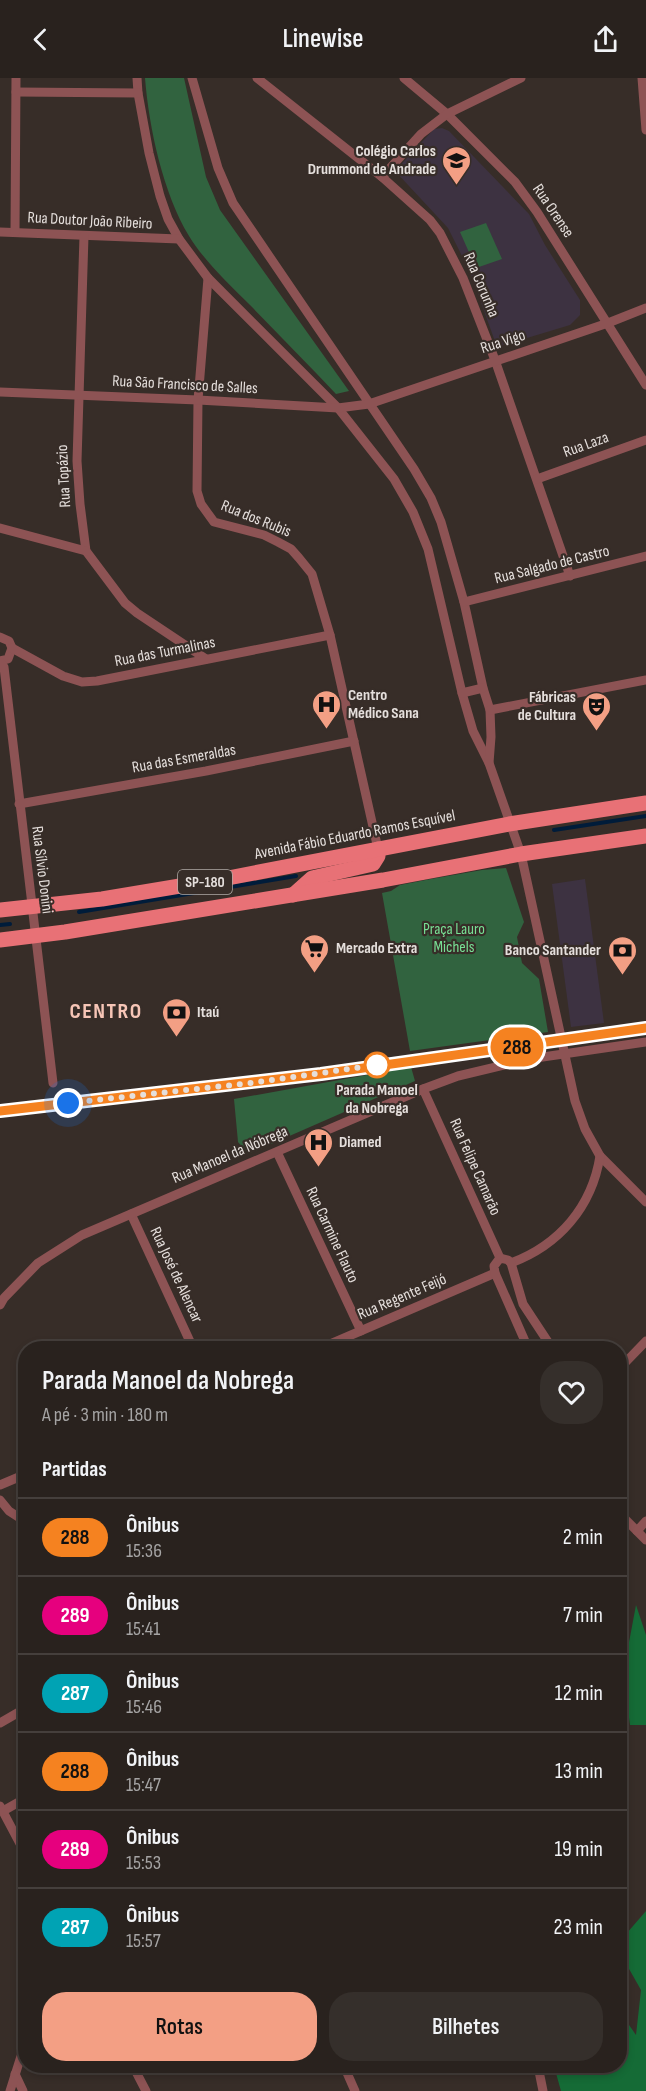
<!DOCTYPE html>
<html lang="pt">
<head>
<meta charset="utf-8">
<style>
	body { margin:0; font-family:"Sofia Sans Condensed",sans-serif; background:#352f2b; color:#f1f3f6; height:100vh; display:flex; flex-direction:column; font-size:22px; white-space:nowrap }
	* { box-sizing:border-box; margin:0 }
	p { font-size:20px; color:#a5a4a4 }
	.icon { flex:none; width:33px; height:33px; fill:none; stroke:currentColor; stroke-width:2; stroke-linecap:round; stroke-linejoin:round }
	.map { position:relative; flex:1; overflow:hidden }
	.details { position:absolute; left:18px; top:1263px; width:609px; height:732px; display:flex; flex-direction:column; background:#29221e; border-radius:24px; box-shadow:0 3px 9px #0003,0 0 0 2px #453f3c }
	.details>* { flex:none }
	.badge { padding:0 12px; border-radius:20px; font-size:21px; line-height:39px }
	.you { position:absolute; width:30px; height:30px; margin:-15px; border:4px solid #fff; border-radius:50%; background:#1a73e8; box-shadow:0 0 0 9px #1a73e833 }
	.map>.badge { position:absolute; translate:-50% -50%; box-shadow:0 0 0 3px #fff }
	h2 { padding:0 24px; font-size:22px; line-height:54px }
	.round { display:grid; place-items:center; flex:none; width:63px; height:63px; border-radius:24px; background:#352f2b }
	.head { display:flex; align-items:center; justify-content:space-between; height:102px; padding:0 24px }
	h1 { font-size:28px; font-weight:600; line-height:45px }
	.primary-button { display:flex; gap:12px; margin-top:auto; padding:12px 24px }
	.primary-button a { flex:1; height:69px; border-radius:24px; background:#f39f84; color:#111; font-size:24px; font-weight:600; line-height:69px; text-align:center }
	.primary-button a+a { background:#352f2b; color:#f1f3f6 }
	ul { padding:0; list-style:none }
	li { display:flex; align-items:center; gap:18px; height:78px; padding:0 24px; border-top:2px solid #453f3c }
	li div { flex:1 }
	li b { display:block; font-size:22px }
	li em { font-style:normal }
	li .badge { min-width:66px; font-weight:700; text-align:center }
	header { display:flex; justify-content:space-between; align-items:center; height:78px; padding:0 24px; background:#29221e; font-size:27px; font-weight:600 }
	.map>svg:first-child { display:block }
	.education { fill:#3d3241 }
	.green { fill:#31633f }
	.forest { fill:#156b36 }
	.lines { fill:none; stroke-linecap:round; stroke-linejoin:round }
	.stream { stroke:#001c3a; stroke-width:4 }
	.minor { stroke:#8d5354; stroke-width:9 }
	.primary { stroke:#e87176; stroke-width:15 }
	.line-casing { stroke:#fff; stroke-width:14 }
	.line { stroke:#f58220; stroke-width:9 }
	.walk { stroke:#e5dfdc; stroke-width:6; stroke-dasharray:0 10.8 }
	.stop-dot { fill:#fff; stroke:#f58220; stroke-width:3 }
	.labels { text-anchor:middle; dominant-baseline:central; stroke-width:4.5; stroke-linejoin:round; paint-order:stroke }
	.shield { fill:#372d28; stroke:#b1aaa6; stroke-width:1.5 }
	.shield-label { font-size:15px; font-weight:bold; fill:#e5dfdc }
	.poi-label { font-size:16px; font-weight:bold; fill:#e5dfdc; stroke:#372d28; text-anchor:start }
	.street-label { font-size:16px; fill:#e5dfdc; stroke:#372d28 }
	.park-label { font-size:16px; fill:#78e095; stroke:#372d28 }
	.stop-label { font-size:16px; font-weight:bold; fill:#e5dfdc; stroke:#372d28 }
	.district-label { font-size:22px; font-weight:bold; letter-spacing:1.5px; fill:#f6c5b6; stroke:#372d28 }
</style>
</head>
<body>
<header><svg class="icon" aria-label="back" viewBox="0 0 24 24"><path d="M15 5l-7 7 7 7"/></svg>Linewise<svg class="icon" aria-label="share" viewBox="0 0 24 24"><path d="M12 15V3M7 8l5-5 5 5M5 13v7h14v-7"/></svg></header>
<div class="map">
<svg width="646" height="2013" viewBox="0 0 646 2013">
	<rect width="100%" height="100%" fill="#372d28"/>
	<g class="education">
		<polygon points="442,50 449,53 529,136 545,167 580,222 580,237 570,247 497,269 470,194 448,150 395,93 434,51"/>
		<polygon points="585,801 604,945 571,949 552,806"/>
	</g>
	<g class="green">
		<path d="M145,0H184L206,99L220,132L349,313L336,316C308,286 279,257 250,227C229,206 205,184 189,158C163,115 149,50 145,0Z"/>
		<polygon points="486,145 502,181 476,190 460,154"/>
		<polygon points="506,790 524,844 517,859 522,885 539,901 548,954 410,973 382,815 391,813 400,807 431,801 482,792"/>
		<polygon points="411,989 415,1003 248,1076 238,1064 234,1021"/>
	</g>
	<g class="forest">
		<polygon points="636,1527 646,1557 646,1647 630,1647 623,1596"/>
		<polygon points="646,1833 646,2013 561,2013 554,1988 620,1988 620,1934 636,1957 641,1912 620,1875 620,1863"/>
	</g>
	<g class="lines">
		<g class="stream">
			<polyline points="554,752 646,738"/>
			<polyline points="79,834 296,798"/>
			<polyline points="0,847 10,846"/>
		</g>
		<g class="minor">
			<polyline points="137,0 138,15 149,75 160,118 168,141 179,161 208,200 338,330 394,401 413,434 428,471 462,615 473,653 489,685"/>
			<polyline points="192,0 218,90 233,125 414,391 431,420 441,444 464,524 483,610 490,632 491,659 489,685 521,776 575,1023 585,1051 600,1078 646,1124"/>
			<polyline points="257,0 382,99 430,142 440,155 463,200 495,282 570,498"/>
			<polyline points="404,0 447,36 515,104 537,134 646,307"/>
			<polyline points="642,0 646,52"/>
			<polyline points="16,14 138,15"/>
			<polyline points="382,99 421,56 447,36 521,0"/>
			<polyline points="0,154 179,161"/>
			<polyline points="15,154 16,0"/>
			<polyline points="84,158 77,383 80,426 86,473 125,525 137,535 206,581"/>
			<polyline points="208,200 198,322 197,413 201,426 214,444 264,457 278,464 291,471 299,480 312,496 330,557 378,771"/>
			<polyline points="0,314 198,322 338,330 369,326 608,245 646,230"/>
			<polyline points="537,401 646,362"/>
			<polyline points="0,450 86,473"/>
			<polyline points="464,524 646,478"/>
			<polyline points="0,559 9,563 12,570 8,581 0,583"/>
			<polyline points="12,570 63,598 82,604 97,603 330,557"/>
			<polyline points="0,584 4,589 53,1005"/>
			<polyline points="462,615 483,610"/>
			<polyline points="490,632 646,602"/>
			<polyline points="19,726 206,693 354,663"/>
			<polyline points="423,1011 500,1180"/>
			<polyline points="0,1033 321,996 646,950"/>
			<polyline points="277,1074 361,1253"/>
			<polyline points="131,1136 193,1270"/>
			<path d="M511,1185C559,1167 592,1129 600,1078"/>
			<polyline points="0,1227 4,1220 38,1185 82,1157 423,1011 458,998 529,981 646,964"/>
			<polyline points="321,1270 495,1195"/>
			<polyline points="528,1270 495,1195 494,1188 500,1180 508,1182 511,1185 523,1226 552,1270"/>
			<polyline points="620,1290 646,1263"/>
			<polyline points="0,1407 26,1396"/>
			<polyline points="0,1422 9,1433 26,1444"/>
			<polyline points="620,1436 646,1462"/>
			<polyline points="637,1453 646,1443"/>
			<polyline points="0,1645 26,1630"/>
			<polyline points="0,1728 26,1777"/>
			<polyline points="3,1733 26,1720"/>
			<polyline points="133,1988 146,2013"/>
			<polyline points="344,1988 355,2013"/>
			<polyline points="538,1988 543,2013"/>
			<polyline points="15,1996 23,2013"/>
			<polyline points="10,2013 22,1975 26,1973"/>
		</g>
		<g class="primary">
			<polyline points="293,817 312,800 373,786 378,778 378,771"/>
			<polyline points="0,832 102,821 228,800 509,746 646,725"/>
			<polyline points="0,862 65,854 383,802 521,776 646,758"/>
		</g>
	</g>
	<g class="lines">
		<defs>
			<polyline id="line" points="0,1033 321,996 646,950"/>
		</defs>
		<use href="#line" class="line-casing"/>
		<use href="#line" class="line"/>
		<polyline class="walk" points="68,1025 251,1005 377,987"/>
	</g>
	<defs>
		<symbol id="school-pin" viewBox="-11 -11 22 30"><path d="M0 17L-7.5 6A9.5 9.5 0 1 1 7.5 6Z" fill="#f39f84" stroke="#372d28"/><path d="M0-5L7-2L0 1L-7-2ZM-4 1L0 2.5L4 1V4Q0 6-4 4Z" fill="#111"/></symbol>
		<symbol id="hospital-pin" viewBox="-11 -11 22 30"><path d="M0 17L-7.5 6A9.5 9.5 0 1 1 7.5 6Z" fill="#f39f84" stroke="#372d28"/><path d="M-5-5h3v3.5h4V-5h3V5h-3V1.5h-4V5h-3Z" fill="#111"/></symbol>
		<symbol id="theatre-pin" viewBox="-11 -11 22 30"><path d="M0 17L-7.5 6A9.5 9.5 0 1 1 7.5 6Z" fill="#f39f84" stroke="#372d28"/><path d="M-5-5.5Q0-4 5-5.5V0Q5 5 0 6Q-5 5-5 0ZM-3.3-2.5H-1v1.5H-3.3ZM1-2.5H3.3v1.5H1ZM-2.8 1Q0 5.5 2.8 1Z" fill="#111"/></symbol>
		<symbol id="supermarket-pin" viewBox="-11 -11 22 30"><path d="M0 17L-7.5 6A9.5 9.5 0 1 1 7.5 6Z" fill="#f39f84" stroke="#372d28"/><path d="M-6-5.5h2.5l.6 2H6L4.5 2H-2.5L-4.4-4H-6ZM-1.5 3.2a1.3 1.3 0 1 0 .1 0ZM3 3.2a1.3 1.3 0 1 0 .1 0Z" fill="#111"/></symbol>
		<symbol id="bank-pin" viewBox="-11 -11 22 30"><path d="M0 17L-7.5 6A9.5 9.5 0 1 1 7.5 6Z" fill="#f39f84" stroke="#372d28"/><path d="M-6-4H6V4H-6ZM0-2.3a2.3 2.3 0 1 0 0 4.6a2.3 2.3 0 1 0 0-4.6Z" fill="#111"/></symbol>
	</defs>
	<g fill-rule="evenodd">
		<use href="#school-pin" x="440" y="66" width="33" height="45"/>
		<use href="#hospital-pin" x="310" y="610" width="33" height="45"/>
		<use href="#theatre-pin" x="580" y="612" width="33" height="45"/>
		<use href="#supermarket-pin" x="298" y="854" width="33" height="45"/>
		<use href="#bank-pin" x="606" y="856" width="33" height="45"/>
		<use href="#bank-pin" x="160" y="918" width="33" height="45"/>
		<use href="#hospital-pin" x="302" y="1048" width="33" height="45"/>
	</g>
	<circle class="stop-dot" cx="377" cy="987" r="12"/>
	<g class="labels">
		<rect class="shield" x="178" y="792" width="54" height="24" rx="4.5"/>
		<g class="shield-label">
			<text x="205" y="804">SP-180</text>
		</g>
		<g class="poi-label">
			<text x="436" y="73" text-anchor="end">Colégio Carlos<tspan x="436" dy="18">Drummond de Andrade</tspan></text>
			<text x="348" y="617">Centro<tspan x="348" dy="18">Médico Sana</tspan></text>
			<text x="576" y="619" text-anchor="end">Fábricas<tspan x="576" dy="18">de Cultura</tspan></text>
			<text x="336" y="870">Mercado Extra</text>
			<text x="601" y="872" text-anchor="end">Banco Santander</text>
			<text x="197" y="934">Itaú</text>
			<text x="339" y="1064">Diamed</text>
		</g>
		<g class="street-label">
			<text transform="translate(553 133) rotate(56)">Rua Orense</text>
			<text transform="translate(90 143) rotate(3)">Rua Doutor João Ribeiro</text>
			<text transform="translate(481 207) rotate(67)">Rua Corunha</text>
			<text transform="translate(503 264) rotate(-18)">Rua Vigo</text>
			<text transform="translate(185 307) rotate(3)">Rua São Francisco de Salles</text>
			<text transform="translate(586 367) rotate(-20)">Rua Laza</text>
			<text transform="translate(64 398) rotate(-93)">Rua Topázio</text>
			<text transform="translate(256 441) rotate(22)">Rua dos Rubis</text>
			<text transform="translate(552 487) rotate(-14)">Rua Salgado de Castro</text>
			<text transform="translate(165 574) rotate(-11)">Rua das Turmalinas</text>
			<text transform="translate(184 681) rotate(-10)">Rua das Esmeraldas</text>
			<text transform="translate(355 757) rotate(-11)">Avenida Fábio Eduardo Ramos Esquível</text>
			<text transform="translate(42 792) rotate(83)">Rua Sílvio Donini</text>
			<text transform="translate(230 1077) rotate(-23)">Rua Manoel da Nóbrega</text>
			<text transform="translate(475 1089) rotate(66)">Rua Felipe Camarão</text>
			<text transform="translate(332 1157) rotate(65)">Rua Carmine Flauto</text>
			<text transform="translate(176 1197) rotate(65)">Rua José de Alencar</text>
			<text transform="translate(402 1219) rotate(-23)">Rua Regente Feijó</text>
		</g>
		<g class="park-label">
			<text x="454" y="851">Praça Lauro<tspan x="454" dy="18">Michels</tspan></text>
		</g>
		<g class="stop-label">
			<text x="377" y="1012">Parada Manoel<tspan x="377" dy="18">da Nobrega</tspan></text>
		</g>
		<g class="district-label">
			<text x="106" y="933">CENTRO</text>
		</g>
	</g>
</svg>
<div class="you" style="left:68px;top:1025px"></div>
<b class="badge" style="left:517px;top:969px;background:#f58220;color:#111">288</b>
<section class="details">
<div class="head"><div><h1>Parada Manoel da Nobrega</h1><p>A pé · 3 min · 180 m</p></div><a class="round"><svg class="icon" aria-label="heart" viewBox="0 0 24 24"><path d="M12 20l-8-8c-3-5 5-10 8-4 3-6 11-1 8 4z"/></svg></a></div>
<h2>Partidas</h2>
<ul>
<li><span class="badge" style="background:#f58220;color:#111">288</span><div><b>Ônibus</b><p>15:36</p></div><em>2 min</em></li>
<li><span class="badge" style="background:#e6007e;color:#fff">289</span><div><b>Ônibus</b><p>15:41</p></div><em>7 min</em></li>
<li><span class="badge" style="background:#00a3b4;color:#fff">287</span><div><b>Ônibus</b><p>15:46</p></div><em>12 min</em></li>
<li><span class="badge" style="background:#f58220;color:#111">288</span><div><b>Ônibus</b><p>15:47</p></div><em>13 min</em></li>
<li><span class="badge" style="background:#e6007e;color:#fff">289</span><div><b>Ônibus</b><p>15:53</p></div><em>19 min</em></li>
<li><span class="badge" style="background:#00a3b4;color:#fff">287</span><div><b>Ônibus</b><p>15:57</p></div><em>23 min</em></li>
</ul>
<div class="primary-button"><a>Rotas</a><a>Bilhetes</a></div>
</section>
</div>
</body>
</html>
